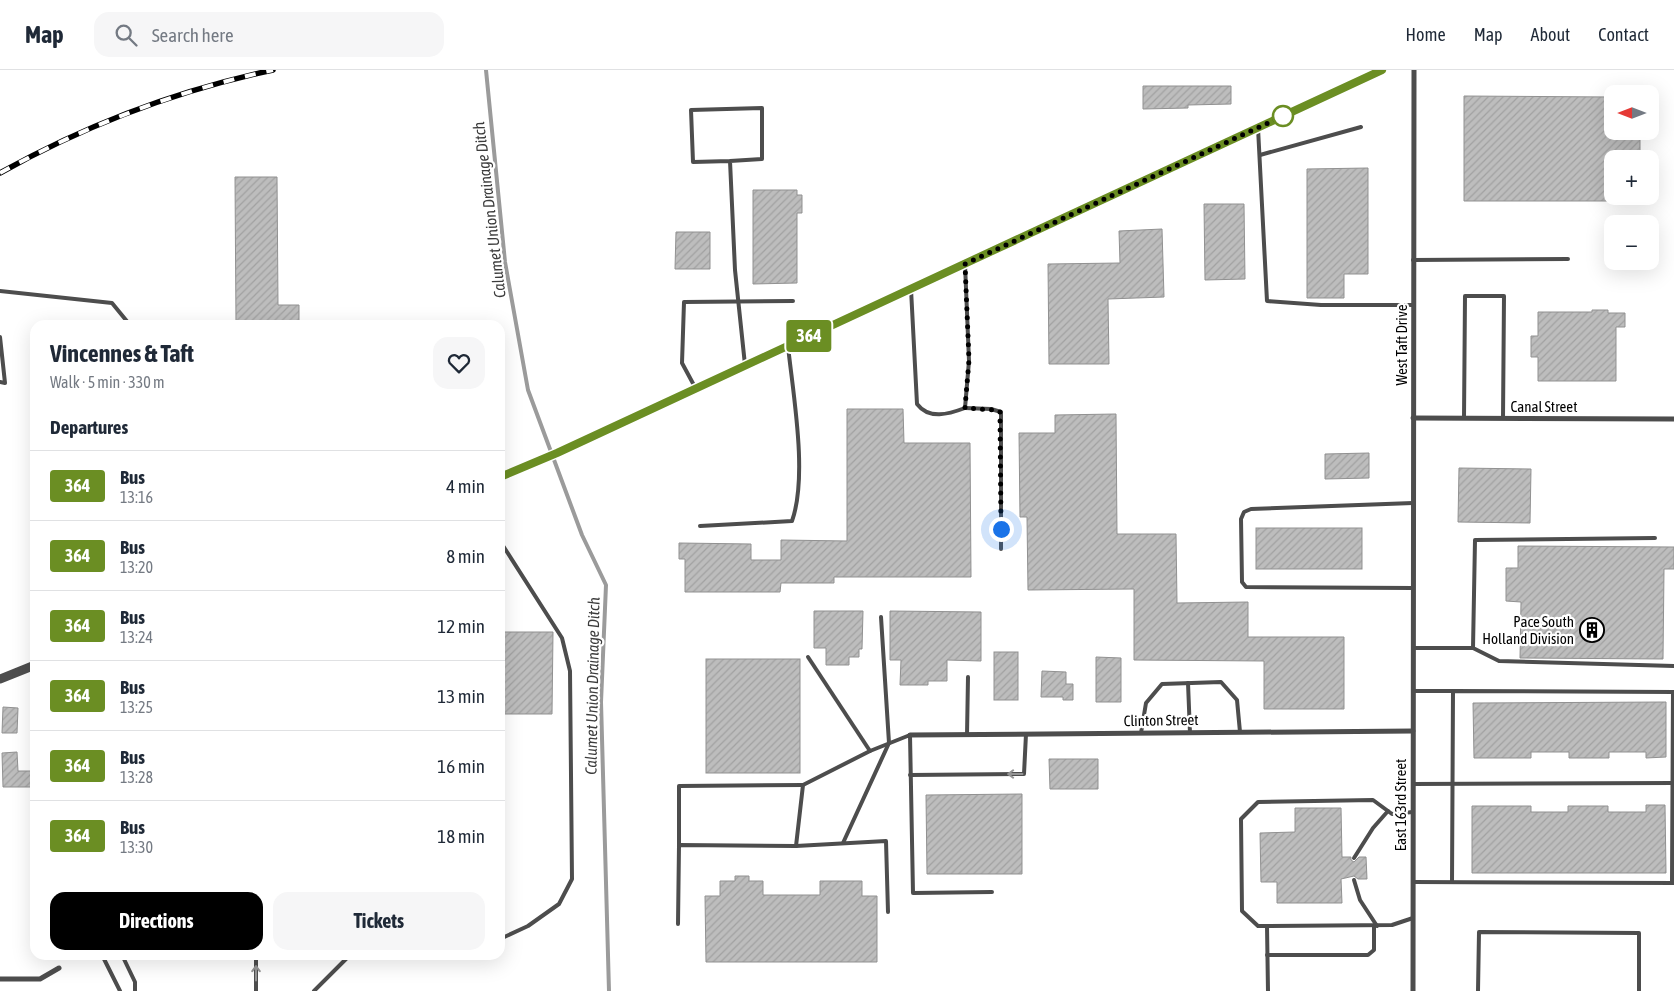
<!DOCTYPE html>
<html lang="en">
<head>
<meta charset="utf-8">
<style>
	body { margin:0; font-family:"Asap Condensed",sans-serif; background:#f6f6f7; color:#1f2937; height:100vh; display:flex; flex-direction:column; font-size:19px; white-space:nowrap }
	* { box-sizing:border-box; margin:0 }
	p { font-size:16px; color:#747a83 }
	.icon { flex:none; width:28px; height:28px; fill:none; stroke:currentColor; stroke-width:2; stroke-linecap:round; stroke-linejoin:round }
	.map { position:relative; flex:1; overflow:hidden }
	.panel { position:absolute; left:30px; top:250px; width:475px; height:640px; display:flex; flex-direction:column; background:#fff; border-radius:15px; box-shadow:0 5px 20px #0002 }
	.panel>* { flex:none }
	.badge { padding:0 10px; border-radius:4px; font-size:18px; line-height:32px }
	.needle { width:32px; rotate:270deg }
	.fabs { position:absolute; left:1604px; top:15px; display:grid; gap:10px }
	.fabs a { display:grid; place-items:center; width:55px; height:55px; border-radius:10px; background:#fff; box-shadow:0 5px 20px #0002; font-size:25px }
	.you { position:absolute; width:25px; height:25px; margin:-12px; border:4px solid #fff; border-radius:50%; background:#1a73e8; box-shadow:0 0 0 8px #1a73e833 }
	.map>.badge { position:absolute; translate:-50% -50%; box-shadow:0 0 0 2px #fff }
	h2 { padding:0 20px; font-size:19px; line-height:45px }
	.round { display:grid; place-items:center; flex:none; width:52px; height:52px; border-radius:15px; background:#f6f6f7 }
	.summary { display:flex; align-items:center; justify-content:space-between; height:85px; padding:0 20px }
	h1 { font-size:24px; font-weight:700; line-height:38px }
	.button { display:flex; gap:10px; margin-top:auto; padding:10px 20px }
	.button a { flex:1; height:58px; border-radius:15px; background:#000; color:#fff; font-size:20px; font-weight:700; line-height:58px; text-align:center }
	.button a+a { background:#f6f6f7; color:#1f2937 }
	ul { padding:0; list-style:none }
	li { display:flex; align-items:center; gap:15px; height:70px; padding:0 20px; border-top:1px solid #e0e1e3 }
	li div { flex:1 }
	li b { display:block; font-size:19px }
	li em { font-style:normal }
	li .badge { min-width:55px; font-weight:700; text-align:center }
	header { display:flex; align-items:center; gap:30px; box-sizing:border-box; height:70px; padding:0 25px; background:#fff; border-bottom:1px solid #e0e1e3 }
	header strong { font-size:24px }
	nav { display:flex; gap:28px; margin-inline-start:auto; font-size:18px }
	.search { width:350px; height:45px; background:#f6f6f7; display:flex; align-items:center; gap:12px; box-sizing:border-box; padding:0 18px; border-radius:15px; color:#747a83; font-size:19px }
	.map>svg:first-child { display:block }
	.lines { fill:none; stroke-linecap:round; stroke-linejoin:round }
	.stream { stroke:#9b9b9b; stroke-width:4 }
	.building { fill:url(#building-hatch); stroke:#919191 }
	.service { stroke:#4d4d4d; stroke-width:4 }
	.minor { stroke:#4d4d4d; stroke-width:5 }
	.tertiary { stroke:#4d4d4d; stroke-width:9 }
	.rail-casing { stroke:#000; stroke-width:5.5 }
	.rail { stroke:#fff; stroke-width:4; stroke-dasharray:11; stroke-linecap:butt }
	.oneway { stroke:#949494 }
	.line-casing { stroke:#fff; stroke-width:11 }
	.line { stroke:#6b8e23; stroke-width:8 }
	.walk { stroke:#000; stroke-width:5; stroke-dasharray:0 9 }
	.stop-dot { fill:#fff; stroke:#6b8e23; stroke-width:2.5 }
	.labels { text-anchor:middle; dominant-baseline:central; stroke-width:4.5; stroke-linejoin:round; paint-order:stroke }
	.street-label { font-size:15px; fill:#000; stroke:#fff }
	.poi-label { font-size:15px; fill:#000; stroke:#fff; text-anchor:end }
	.water-label { font-size:16px; font-style:italic; fill:#3c3c3c; stroke:#fff }
</style>
</head>
<body>
<header>
<strong>Map</strong>
<div class="search"><svg class="icon" aria-label="search" viewBox="0 0 24 24"><circle cx="10" cy="10" r="6"/><path d="M15 15l6 6"/></svg>Search here</div>
<nav><a>Home</a><a>Map</a><a>About</a><a>Contact</a></nav>
</header>
<div class="map">
<svg width="1674" height="921" viewBox="0 0 1674 921">
	<defs>
		<pattern id="building-hatch" width="6" height="6" patternUnits="userSpaceOnUse" patternTransform="scale(1.25)"><rect width="6" height="6" fill="#bdbdbd"/><path d="M-1 1l2-2M0 6l6-6M5 7l2-2" fill="none" stroke="#a1a1a1"/></pattern>
	</defs>
	<rect width="100%" height="100%" fill="#fff"/>
	<g class="lines">
		<polyline class="stream" points="486,0 505,192 528,320 582,465 606,515 601,632 609,921"/>
	</g>
	<g class="building">
		<polygon points="1143,16 1231,16 1231,34 1188,35 1188,38 1143,39"/>
		<polygon points="1464,26 1612,27 1612,61 1640,61 1640,89 1612,89 1612,131 1464,131"/>
		<polygon points="1368,98 1368,204 1344,204 1344,228 1307,228 1307,99"/>
		<polygon points="235,107 277,107 278,235 299,235 299,255 236,255"/>
		<polygon points="753,120 797,120 797,125 802,125 802,143 797,143 797,213 753,214"/>
		<polygon points="1204,134 1244,134 1245,209 1205,210"/>
		<polygon points="1162,159 1164,227 1108,229 1109,294 1049,294 1048,194 1120,193 1119,161"/>
		<polygon points="676,162 710,162 710,199 675,199"/>
		<polygon points="1592,240 1608,240 1608,243 1625,243 1625,257 1616,257 1616,311 1538,311 1538,287 1531,287 1531,266 1538,266 1538,242 1592,242"/>
		<polygon points="847,339 903,339 904,373 970,373 971,507 834,507 834,513 781,513 780,522 685,522 685,489 679,489 679,473 751,474 751,490 781,490 781,470 847,471"/>
		<polygon points="1116,344 1117,464 1176,464 1177,533 1248,532 1248,567 1344,567 1344,639 1264,639 1264,591 1134,590 1134,519 1028,520 1027,447 1020,447 1019,363 1055,363 1055,345"/>
		<polygon points="1369,383 1369,408 1325,409 1325,384"/>
		<polygon points="1459,398 1531,399 1530,453 1458,452"/>
		<rect x="1256" y="458" width="106" height="41"/>
		<polygon points="1518,476 1674,477 1674,499 1664,499 1663,589 1520,588 1521,532 1506,531 1506,498 1518,498"/>
		<polygon points="814,541 863,541 862,579 859,579 859,587 849,587 849,595 826,595 826,578 814,578"/>
		<polygon points="890,541 981,542 981,591 947,590 947,611 928,611 928,615 900,615 901,590 890,590"/>
		<polygon points="500,562 553,562 552,644 500,644"/>
		<rect x="994" y="582" width="24" height="48"/>
		<polygon points="1096,587 1121,588 1121,632 1096,632"/>
		<rect x="706" y="589" width="94" height="114"/>
		<polygon points="1042,601 1066,602 1066,614 1073,614 1073,630 1063,630 1063,627 1041,627"/>
		<polygon points="1666,632 1666,687 1646,688 1646,682 1609,682 1609,688 1569,688 1569,682 1531,682 1531,688 1474,688 1473,633"/>
		<polygon points="3,637 18,638 17,663 2,663"/>
		<polygon points="17,682 18,701 35,701 35,717 3,717 2,683"/>
		<polygon points="1049,689 1098,689 1098,719 1050,719"/>
		<polygon points="1022,724 1022,804 927,804 926,725"/>
		<polygon points="1646,735 1665,735 1666,803 1472,803 1472,736 1531,736 1531,742 1568,742 1568,736 1608,736 1608,742 1646,742"/>
		<polygon points="1295,738 1341,738 1342,787 1351,787 1351,790 1354,792 1359,787 1366,787 1367,809 1358,809 1354,806 1341,809 1342,833 1277,833 1277,812 1261,812 1260,763 1295,762"/>
		<polygon points="735,806 749,806 749,811 763,811 763,825 820,825 820,811 862,811 862,826 877,826 877,892 706,892 705,826 720,826 720,811 735,811"/>
	</g>
	<g class="lines">
		<g class="service">
			<polyline points="1258,58 1267,231 1321,235 1413,235"/>
			<polyline points="1260,85 1361,57"/>
			<polyline points="730,91 762,89 762,38 691,40 693,92 730,91 735,200 745,295"/>
			<polyline points="1413,190 1568,189"/>
			<path d="M911,219L917,334C929,350 949,344 965,338L969,291L965,194"/>
			<polyline points="0,221 112,233 130,255"/>
			<polyline points="0,267 5,313 0,312"/>
			<polyline points="696,319 682,293 684,232 793,231"/>
			<polyline points="965,338 991,339 1001,342 1001,479"/>
			<polyline points="1464,348 1465,226 1504,226 1503,348"/>
			<path d="M700,456L792,451C808,406 793,324 788,276"/>
			<polyline points="500,471 562,568 570,601 572,809 559,834 528,856 500,869"/>
			<polyline points="1413,518 1246,517 1242,512 1241,449 1244,442 1251,439 1413,433"/>
			<polyline points="1413,578 1473,578 1475,470 1655,468"/>
			<polyline points="1473,578 1499,591 1674,596"/>
			<polyline points="808,587 870,681"/>
			<polyline points="1188,613 1190,663"/>
			<polyline points="1413,621 1453,621"/>
			<polyline points="1141,663 1146,633 1162,614 1221,612 1237,630 1240,662"/>
			<polyline points="967,665 968,607"/>
			<polyline points="910,705 1024,704 1026,664"/>
			<polyline points="1413,714 1674,713"/>
			<polyline points="1413,742 1392,744 1373,730 1258,732 1241,749 1242,841 1258,856 1392,855 1413,848"/>
			<polyline points="843,773 889,673 881,547"/>
			<polyline points="679,775 679,716 803,715"/>
			<polyline points="796,776 803,715 870,681 910,665 913,823 992,822"/>
			<polyline points="1354,788 1373,758 1388,741"/>
			<polyline points="1354,810 1360,830 1377,856"/>
			<polyline points="1413,812 1674,813"/>
			<polyline points="1452,812 1453,621 1674,622"/>
			<polyline points="1672,813 1673,622"/>
			<polyline points="678,854 679,775 796,776 886,771 888,842"/>
			<polyline points="1267,856 1268,921"/>
			<polyline points="102,885 120,921"/>
			<polyline points="122,885 135,912 135,921"/>
			<polyline points="256,885 256,921"/>
			<polyline points="1267,885 1368,885 1374,880 1374,856"/>
			<polyline points="314,921 350,885"/>
			<polyline points="1478,921 1479,862 1639,863 1639,921"/>
		</g>
		<g class="minor">
			<polyline points="1413,348 1674,349"/>
			<polyline points="910,665 1413,661"/>
			<polyline points="0,909 40,909 59,898"/>
			<polyline points="1413,921 1414,0"/>
		</g>
		<g class="tertiary">
			<polyline points="500,407 557,383 1382,0"/>
			<polyline points="0,609 35,595"/>
		</g>
		<defs>
			<path id="rail" d="M0,103C84,56 179,20 273,0"/>
		</defs>
		<use href="#rail" class="rail-casing"/>
		<use href="#rail" class="rail"/>
	</g>
	<defs><path id="oneway-shaft" d="M-6 0H5M1.5-3L5.5 0L1.5 3" fill="none" stroke-width="1.6" stroke-linecap="round" stroke-linejoin="round" transform="scale(1.25)"/></defs>
	<g class="oneway">
		<use href="#oneway-shaft" transform="translate(1015 704) rotate(180)"/>
		<use href="#oneway-shaft" transform="translate(256 903) rotate(-90)"/>
	</g>
	<g class="lines">
		<defs>
			<polyline id="line" points="500,407 557,383 1382,0"/>
		</defs>
		<use href="#line" class="line-casing"/>
		<use href="#line" class="line"/>
		<polyline class="walk" points="1001,459 1000,342 996,340 965,338 969,290 965,194 1283,46"/>
	</g>
	<defs>
		<symbol id="building-ring" viewBox="-11 -11 22 22"><circle r="9.5" fill="#fff" stroke="#000" stroke-width="1.5"/><path d="M-4-6H4V6H1V3H-1V6H-4ZM-2.5-4.3h1.7v1.8h-1.7ZM.8-4.3h1.7v1.8H.8ZM-2.5-1h1.7V.8h-1.7ZM.8-1h1.7V.8H.8Z" fill="#000"/></symbol>
	</defs>
	<g fill-rule="evenodd">
		<use href="#building-ring" x="1578" y="546" width="28" height="28"/>
	</g>
	<circle class="stop-dot" cx="1283" cy="46" r="10"/>
	<g class="labels">
		<g class="street-label">
			<text transform="translate(1401 275) rotate(-90)">West Taft Drive</text>
			<text x="1544" y="336">Canal Street</text>
			<text transform="translate(1161 650) rotate(-1)">Clinton Street</text>
			<text transform="translate(1400 735) rotate(-90)">East 163rd Street</text>
		</g>
		<g class="poi-label">
			<text x="1574" y="551">Pace South<tspan x="1574" dy="17">Holland Division</tspan></text>
		</g>
		<g class="water-label">
			<text transform="translate(489 140) rotate(-97)">Calumet Union Drainage Ditch</text>
			<text transform="translate(592 616) rotate(-89)">Calumet Union Drainage Ditch</text>
		</g>
	</g>
</svg>
<div class="fabs">
<a><svg class="needle" viewBox="-14 -14 28 28"><path d="M0-13l5 13h-10z" fill="#e53935"/><path d="M0 13l5-13h-10z" fill="#747a83"/></svg></a>
<a>+</a>
<a>−</a>
</div>
<div class="you" style="left:1001px;top:459px"></div>
<b class="badge" style="left:809px;top:266px;background:#6b8e23;color:#fff">364</b>
<section class="panel">
<div class="summary"><div><h1>Vincennes &amp; Taft</h1><p>Walk · 5 min · 330 m</p></div><a class="round"><svg class="icon" aria-label="heart" viewBox="0 0 24 24"><path d="M12 20l-8-8c-3-5 5-10 8-4 3-6 11-1 8 4z"/></svg></a></div>
<h2>Departures</h2>
<ul>
<li><span class="badge" style="background:#6b8e23;color:#fff">364</span><div><b>Bus</b><p>13:16</p></div><em>4 min</em></li>
<li><span class="badge" style="background:#6b8e23;color:#fff">364</span><div><b>Bus</b><p>13:20</p></div><em>8 min</em></li>
<li><span class="badge" style="background:#6b8e23;color:#fff">364</span><div><b>Bus</b><p>13:24</p></div><em>12 min</em></li>
<li><span class="badge" style="background:#6b8e23;color:#fff">364</span><div><b>Bus</b><p>13:25</p></div><em>13 min</em></li>
<li><span class="badge" style="background:#6b8e23;color:#fff">364</span><div><b>Bus</b><p>13:28</p></div><em>16 min</em></li>
<li><span class="badge" style="background:#6b8e23;color:#fff">364</span><div><b>Bus</b><p>13:30</p></div><em>18 min</em></li>
</ul>
<div class="button"><a>Directions</a><a>Tickets</a></div>
</section>
</div>
</body>
</html>
